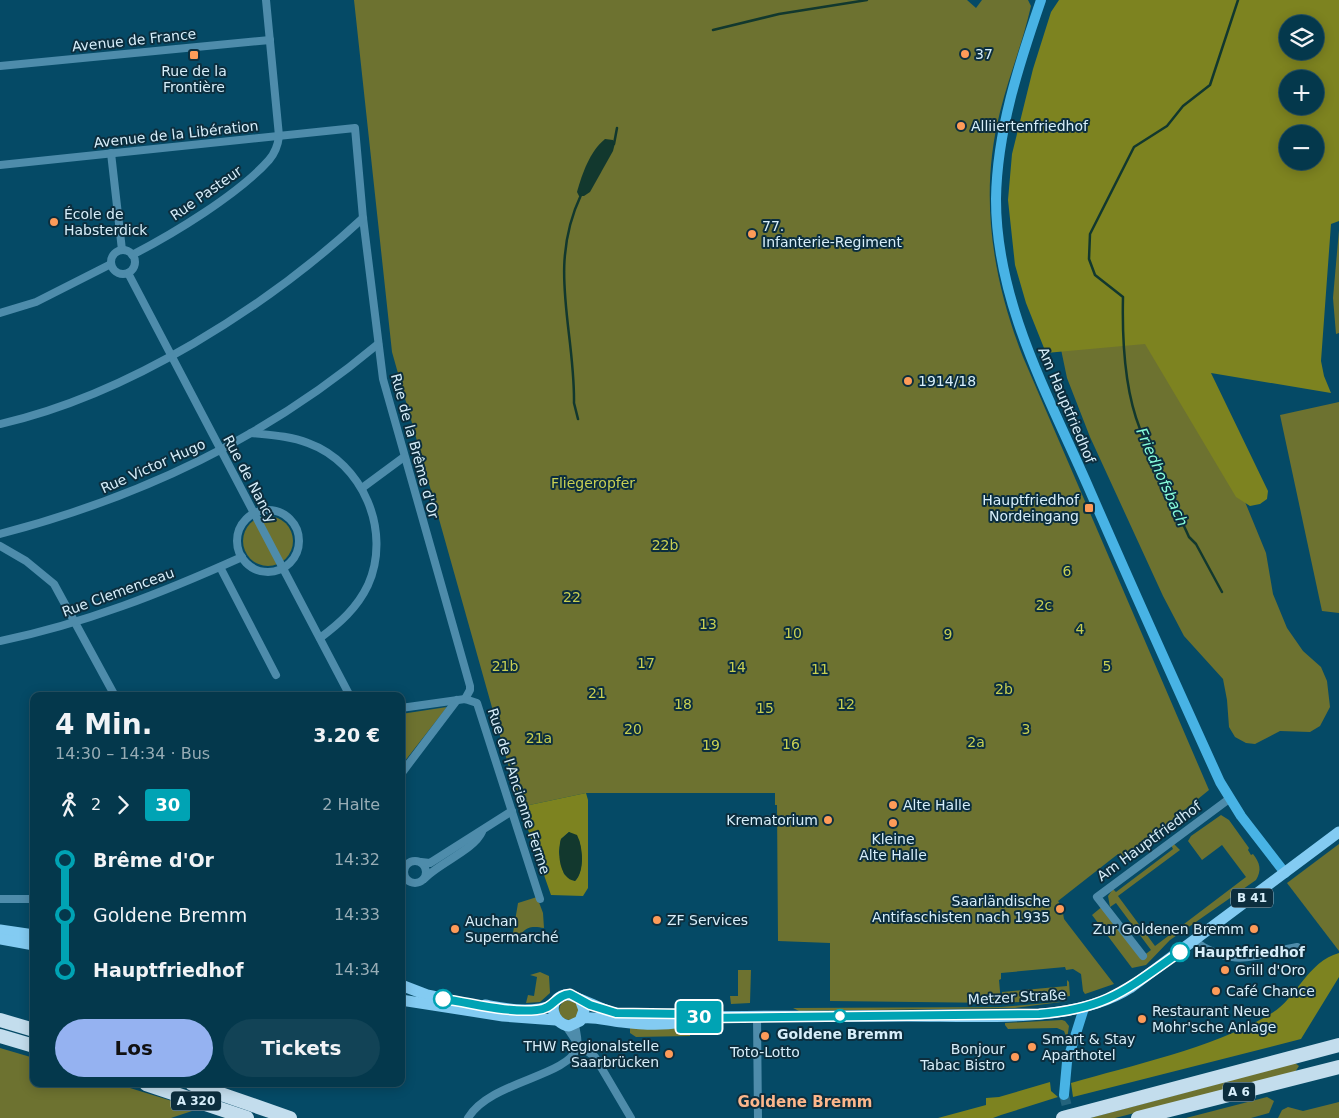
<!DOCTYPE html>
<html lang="de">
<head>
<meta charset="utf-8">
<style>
	body { margin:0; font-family:"DejaVu Sans",sans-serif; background:#124356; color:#f1f3f6; height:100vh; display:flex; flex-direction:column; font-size:19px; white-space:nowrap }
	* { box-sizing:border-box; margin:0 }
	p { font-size:16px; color:#97acb5 }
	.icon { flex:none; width:28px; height:28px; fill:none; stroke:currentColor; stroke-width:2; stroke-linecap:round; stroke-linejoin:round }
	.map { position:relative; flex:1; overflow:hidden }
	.drawer { position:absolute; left:30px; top:692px; width:375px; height:395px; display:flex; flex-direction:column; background:#04384c; border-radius:10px; box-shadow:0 2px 12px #0003,0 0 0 1px #255264 }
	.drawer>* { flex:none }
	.badge { padding:0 10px; border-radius:4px; font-size:18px; line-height:32px }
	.fabs { position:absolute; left:1279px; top:15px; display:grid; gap:10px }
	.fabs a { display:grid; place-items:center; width:45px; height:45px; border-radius:50%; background:#04384c; box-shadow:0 2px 12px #0003,0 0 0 1px #255264; font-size:25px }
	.map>.badge { position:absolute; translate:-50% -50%; box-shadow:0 0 0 2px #fff }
	.legs { display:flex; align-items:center; gap:8px; height:55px; padding:0 25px; font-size:16px }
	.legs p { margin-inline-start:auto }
	.head { display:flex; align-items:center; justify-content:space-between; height:85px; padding:0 25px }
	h1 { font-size:28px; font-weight:700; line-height:38px }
	.primary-button { display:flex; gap:10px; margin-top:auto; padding:10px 25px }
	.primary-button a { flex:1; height:58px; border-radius:30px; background:#95b2f1; color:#111; font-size:20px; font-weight:700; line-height:58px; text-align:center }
	.primary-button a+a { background:#124356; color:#f1f3f6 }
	ul { padding:0 25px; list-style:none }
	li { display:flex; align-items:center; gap:18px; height:55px; font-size:19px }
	li i { display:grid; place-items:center; width:8px; height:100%; margin:0 6px; background:currentColor }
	li i::after { content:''; width:12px; height:12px; margin:-6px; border:4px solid; border-radius:50%; background:#04384c }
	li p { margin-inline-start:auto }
	li:first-child i { background:linear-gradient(#0000 50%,currentColor 0) }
	li:last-child i { background:linear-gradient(currentColor 50%,#0000 0) }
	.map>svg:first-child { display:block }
	.green { fill:#6d7230 }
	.forest { fill:#7d8320; fill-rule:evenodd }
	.water { fill:#12382e }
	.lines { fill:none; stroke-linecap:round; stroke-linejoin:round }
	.stream { stroke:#12382e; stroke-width:2.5 }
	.secondary-tunnel { stroke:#24637c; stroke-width:10; stroke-dasharray:10 5; stroke-linecap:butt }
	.street { stroke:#4e8cab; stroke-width:8 }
	.secondary { stroke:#48b3e5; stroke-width:10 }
	.primary { stroke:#83cbf2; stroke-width:11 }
	.highway { stroke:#c3dded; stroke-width:14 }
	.line-1-casing { stroke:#fff; stroke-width:11 }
	.line-1 { stroke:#00a3b4; stroke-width:8 }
	.poi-dot { fill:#fe9b59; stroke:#0c2e3e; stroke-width:2 }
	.stop-1-dot { fill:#fff; stroke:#00a3b4; stroke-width:2.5 }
	.labels { text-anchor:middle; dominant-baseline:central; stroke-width:4; stroke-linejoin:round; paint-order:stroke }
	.shield { fill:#0c2e3e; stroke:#9ab4c2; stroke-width:1 }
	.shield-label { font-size:12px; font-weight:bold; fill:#d7eefa }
	.street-label { font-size:14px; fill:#d7eefa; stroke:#0c2e3e }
	.poi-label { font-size:14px; fill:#d7eefa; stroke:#0c2e3e; text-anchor:start }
	.park-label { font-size:14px; fill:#c8d053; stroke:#0c2e3e }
	.stop-label { font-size:14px; font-weight:bold; fill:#d7eefa; stroke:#0c2e3e; text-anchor:start }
	.water-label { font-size:15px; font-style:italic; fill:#88fedc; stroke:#0c2e3e }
	.neighbourhood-label { font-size:15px; font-weight:bold; fill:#fdb78c; stroke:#0c2e3e }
</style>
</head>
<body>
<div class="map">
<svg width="1339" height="1118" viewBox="0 0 1339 1118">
	<rect width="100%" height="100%" fill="#054a66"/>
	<g class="green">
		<path d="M354,0H967L976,8L982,0H1028L1031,6C1023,42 1009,76 1000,112C979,195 992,278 1023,357L1209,790L1123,860L1118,854L1058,901L1062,907L1064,919L1114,984L1085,994L1083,991L1081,974L1073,969L1066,970L1065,967L1001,973V979L999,980L1001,1003L830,1001V943L778,941L777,805H775V793H586L520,807L392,352Z"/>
		<polygon points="1339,230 1339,333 1336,334 1333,298"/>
		<polygon points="1125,310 1241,492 1266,553 1273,594 1287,628 1303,651 1321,667 1327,681 1330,707 1320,726 1310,732 1280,731 1255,744 1246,743 1235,737 1229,727 1227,700 1223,679 1184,636 1163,596 1090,437 1067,378 1058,335"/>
		<polygon points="1339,402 1339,613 1322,611 1280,415"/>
		<circle cx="268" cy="541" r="25"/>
		<polygon points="447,707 401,766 401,714"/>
		<path d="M1221,815L1229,820L1249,848L1248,850L1251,855L1253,854C1260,863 1262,870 1256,880L1170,940L1146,965L1132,968L1092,915L1104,905L1143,956L1151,950L1116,903L1110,907L1108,896L1113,889L1116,892L1173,849L1171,845L1174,844L1180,850L1118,896L1155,946L1246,877L1222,845L1202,860L1188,841L1191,836Z"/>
		<polygon points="1339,844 1339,951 1287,883"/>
		<path d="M537,897L543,913L544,928C534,926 527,926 521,934L513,933L518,903Z"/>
		<polygon points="738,970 751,970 750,1003 731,1004 730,996 738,996"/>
		<polygon points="540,972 549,976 550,993 540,1002 526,1003 528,995 534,996 537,977 530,975"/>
		<polygon points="1067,980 1069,982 1070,996 1035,1001 1004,1003 1002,992 1067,986"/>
		<circle cx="569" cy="1010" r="10"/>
		<polygon points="1069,1001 1015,1008 799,1011 793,1008 1001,1007"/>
		<polygon points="1062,1020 1065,1021 1069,1026 1067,1039 1064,1031 1057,1028 1008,1029 1005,1025 1005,1023"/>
		<polygon points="630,1027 690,1027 690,1036 636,1037 630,1033"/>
		<polygon points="0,1048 34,1058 34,1084 117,1084 198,1109 171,1118 0,1118"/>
		<polygon points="1295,1063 1299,1066 1295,1072 1115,1118 1090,1118"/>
		<polygon points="1267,1097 1274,1101 1269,1113 1251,1118 1186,1118"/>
		<polygon points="1339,1102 1339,1118 1278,1118 1282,1110 1288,1107 1303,1111"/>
	</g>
	<g class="forest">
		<path d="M1059,0H1339V221L1331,224L1321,361L1324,376L1331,393L1211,373L1268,491L1267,499L1260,504L1250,506L1236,497L1145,344L1046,353L1026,303L1015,265L1008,200L1012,154L1033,69L1051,12ZM1288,24H1315V51H1288ZM1288,79H1315V106H1288ZM1288,134H1315V161H1288Z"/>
		<path d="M586,793L588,800V888L583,896L551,895L520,807ZM569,832L579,840C582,852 584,872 575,881L564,874L559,852L561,839Z"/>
		<path d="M1339,953V977L1301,1039L1073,1097L1071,1083C1133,1065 1217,1047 1272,1013C1297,998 1307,962 1339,953Z"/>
		<polygon points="1050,1082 1051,1091 1058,1097 1001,1115 993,1118 938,1118 986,1105 986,1098 999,1097"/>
	</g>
	<g class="water">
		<path d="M605,139L613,140L615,143L613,151L590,192L584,196H579L577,192C582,174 590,151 605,139Z"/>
		<path d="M569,832L577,835C583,847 585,871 575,881C559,879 557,852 561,839Z"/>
	</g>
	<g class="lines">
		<g class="stream">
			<polyline points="713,30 779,14 867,0"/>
			<polyline points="614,144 617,128"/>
			<path d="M578,419L574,403C575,329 547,267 581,195"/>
			<path d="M1222,592L1196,544L1189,537C1173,501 1153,466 1140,429C1124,389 1122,340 1123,297L1095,275L1089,259L1090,234L1134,147L1167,126L1183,106L1210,85L1238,0"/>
		</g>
		<polyline class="secondary-tunnel" points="1064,1095 1070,1118"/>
		<g class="street">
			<polyline points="0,66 270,40"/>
			<polyline points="111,153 122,250"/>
			<polyline points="0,165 355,128 363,218 383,379 470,686 470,690 465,699"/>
			<circle cx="123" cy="262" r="12"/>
			<path d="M132,255C173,234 239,194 269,160C275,153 278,145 279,136L266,0"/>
			<polyline points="128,273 350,696"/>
			<polyline points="0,313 36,302 111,264"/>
			<path d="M0,424C128,395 267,307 363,218"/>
			<path d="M251,433C270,435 290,436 308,443C363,463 392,531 368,585C357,608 340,623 320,638"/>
			<polyline points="362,488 404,457"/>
			<circle cx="268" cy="541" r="31"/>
			<path d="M0,534C141,497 266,438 378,344"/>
			<polyline points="0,546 26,561 54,584 115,696"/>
			<polyline points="220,567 276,675"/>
			<path d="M0,641C84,624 164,592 242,557"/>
			<polyline points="401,708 465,699 477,703 540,899"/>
			<polyline points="401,774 457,700"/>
			<circle cx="415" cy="872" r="11"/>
			<polyline points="421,862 430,863 512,811"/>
			<path d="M424,879C439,863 474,850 482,832"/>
			<polyline points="0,899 34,899"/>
			<path d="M1194,941C1234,969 1254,955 1297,947"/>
			<polyline points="1143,956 1097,897 1229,799"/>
			<polyline points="757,1016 758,1118"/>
			<polyline points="566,1026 578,1044 595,1057 631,1118"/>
			<path d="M468,1118C490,1081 567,1077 577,1048C579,1041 576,1032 575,1025"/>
		</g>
		<g class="secondary">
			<path d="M1041,0C1019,64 997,131 996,199C996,301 1047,393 1087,484C1130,583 1175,683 1220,782L1241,816L1285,873"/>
			<polyline points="1064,1095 1067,1062 1084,1008"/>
		</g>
		<g class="primary">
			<polyline points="0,930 34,935"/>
			<polyline points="0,939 34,945"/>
			<polyline points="401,985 427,995 447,999"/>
			<path d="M580,999L584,1010L580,1021L569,1026C552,1024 546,999 565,995C571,993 600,1009 611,1012C641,1019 671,1010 700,1017C766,1016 832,1016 898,1016C966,1015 1071,1026 1130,988L1339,832"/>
			<polyline points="401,1000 503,1016 556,1020"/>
			<path d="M485,1005C508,1009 531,1014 553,1005"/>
			<path d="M582,1018C596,1016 608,1021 622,1022C646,1025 678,1026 700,1017"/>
		</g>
		<g class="highway">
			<polyline points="0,1020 34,1030"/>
			<polyline points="0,1036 34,1046"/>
			<polyline points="146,1084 247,1118"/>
			<polyline points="192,1084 290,1118"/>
			<polyline points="1063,1118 1339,1045"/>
			<polyline points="1138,1118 1339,1067"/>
		</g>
	</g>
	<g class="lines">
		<defs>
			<path id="line-1" d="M443,999C473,1003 506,1013 537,1010C554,1009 555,995 570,994L590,1005L616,1013L686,1014L700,1018L1039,1014C1107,1009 1127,989 1180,952"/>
		</defs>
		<use href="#line-1" class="line-1-casing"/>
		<use href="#line-1" class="line-1"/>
	</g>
	<g class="poi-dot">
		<circle cx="965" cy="54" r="5"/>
		<rect x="189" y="50" width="10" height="10" rx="2.5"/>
		<circle cx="961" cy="126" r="5"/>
		<circle cx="54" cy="222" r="5"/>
		<circle cx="752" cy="234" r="5"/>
		<circle cx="908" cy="381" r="5"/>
		<rect x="1084" y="503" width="10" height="10" rx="2.5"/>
		<circle cx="893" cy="805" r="5"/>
		<circle cx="828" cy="820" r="5"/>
		<circle cx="893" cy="823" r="5"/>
		<circle cx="1060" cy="909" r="5"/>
		<circle cx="657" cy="920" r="5"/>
		<circle cx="455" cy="929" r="5"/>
		<circle cx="1254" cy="929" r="5"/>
		<circle cx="1225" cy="970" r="5"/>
		<circle cx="1216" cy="991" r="5"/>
		<circle cx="1142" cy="1019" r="5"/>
		<circle cx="765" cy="1036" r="5"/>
		<circle cx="1032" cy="1047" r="5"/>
		<circle cx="669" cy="1054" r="5"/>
		<circle cx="1015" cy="1057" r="5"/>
	</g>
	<g class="stop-1-dot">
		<circle cx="1180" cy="952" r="9"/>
		<circle cx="443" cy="999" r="9"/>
		<circle cx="840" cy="1016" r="6"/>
	</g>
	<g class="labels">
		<g class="shield">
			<rect x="1231" y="888.5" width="42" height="19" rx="4"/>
			<rect x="1223" y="1082.5" width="32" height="19" rx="4"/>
			<rect x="171" y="1091.5" width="50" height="19" rx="4"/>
		</g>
		<g class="shield-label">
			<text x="1252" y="898">B 41</text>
			<text x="1239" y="1092">A 6</text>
			<text x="196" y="1101">A 320</text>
		</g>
		<g class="street-label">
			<text transform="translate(134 40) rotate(-6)">Avenue de France</text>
			<text transform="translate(176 134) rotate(-6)">Avenue de la Libération</text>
			<text transform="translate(206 193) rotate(-35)">Rue Pasteur</text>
			<text transform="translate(1067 405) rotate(67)">Am Hauptfriedhof</text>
			<text transform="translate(415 446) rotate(75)">Rue de la Brême d'Or</text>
			<text transform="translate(153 466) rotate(-24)">Rue Victor Hugo</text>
			<text transform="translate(250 479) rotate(62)">Rue de Nancy</text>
			<text transform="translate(118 592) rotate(-20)">Rue Clemenceau</text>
			<text transform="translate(519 791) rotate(72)">Rue de l'Ancienne Ferme</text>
			<text transform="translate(1149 841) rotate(-36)">Am Hauptfriedhof</text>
			<text transform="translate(1017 997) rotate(-3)">Metzer Straße</text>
		</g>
		<g class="poi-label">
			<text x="975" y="54">37</text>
			<text x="194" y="71" text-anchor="middle">Rue de la<tspan x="194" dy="16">Frontière</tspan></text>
			<text x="971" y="126">Alliiertenfriedhof</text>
			<text x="64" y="214">École de<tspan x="64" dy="16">Habsterdick</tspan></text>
			<text x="762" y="226">77.<tspan x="762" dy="16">Infanterie-Regiment</tspan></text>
			<text x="918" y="381">1914/18</text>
			<text x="1079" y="500" text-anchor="end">Hauptfriedhof<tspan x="1079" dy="16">Nordeingang</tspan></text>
			<text x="903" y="805">Alte Halle</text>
			<text x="818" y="820" text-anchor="end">Krematorium</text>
			<text x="893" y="839" text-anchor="middle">Kleine<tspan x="893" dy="16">Alte Halle</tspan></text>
			<text x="1050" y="901" text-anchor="end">Saarländische<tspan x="1050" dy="16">Antifaschisten nach 1935</tspan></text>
			<text x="667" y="920">ZF Services</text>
			<text x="465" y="921">Auchan<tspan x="465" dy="16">Supermarché</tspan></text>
			<text x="1244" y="929" text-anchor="end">Zur Goldenen Bremm</text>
			<text x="1235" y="970">Grill d'Oro</text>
			<text x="1226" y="991">Café Chance</text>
			<text x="1152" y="1011">Restaurant Neue<tspan x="1152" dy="16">Mohr'sche Anlage</tspan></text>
			<text x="1042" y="1039">Smart &amp; Stay<tspan x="1042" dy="16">Aparthotel</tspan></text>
			<text x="659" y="1046" text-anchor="end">THW Regionalstelle<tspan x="659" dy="16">Saarbrücken</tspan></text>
			<text x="1005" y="1049" text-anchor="end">Bonjour<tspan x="1005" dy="16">Tabac Bistro</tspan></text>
			<text x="765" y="1052" text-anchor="middle">Toto-Lotto</text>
		</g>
		<g class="park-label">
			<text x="593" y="483">Fliegeropfer</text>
			<text x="665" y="545">22b</text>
			<text x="1067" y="571">6</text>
			<text x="572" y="597">22</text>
			<text x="1044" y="605">2c</text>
			<text x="708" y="624">13</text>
			<text x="1080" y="629">4</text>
			<text x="793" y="633">10</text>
			<text x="948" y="634">9</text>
			<text x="646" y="663">17</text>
			<text x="505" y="666">21b</text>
			<text x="1107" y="666">5</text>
			<text x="737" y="667">14</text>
			<text x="820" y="669">11</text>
			<text x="1004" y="689">2b</text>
			<text x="597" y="693">21</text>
			<text x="683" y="704">18</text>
			<text x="846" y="704">12</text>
			<text x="765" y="708">15</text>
			<text x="633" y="729">20</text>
			<text x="1026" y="729">3</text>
			<text x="539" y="738">21a</text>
			<text x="976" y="742">2a</text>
			<text x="791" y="744">16</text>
			<text x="711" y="745">19</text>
		</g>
		<g class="stop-label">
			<text x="1194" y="952">Hauptfriedhof</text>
			<text x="840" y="1034" text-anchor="middle">Goldene Bremm</text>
		</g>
		<g class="water-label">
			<text transform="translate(1162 477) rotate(66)">Friedhofsbach</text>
		</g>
		<g class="neighbourhood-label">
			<text x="805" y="1102">Goldene Bremm</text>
		</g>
	</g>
</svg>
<div class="fabs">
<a><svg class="icon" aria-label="layers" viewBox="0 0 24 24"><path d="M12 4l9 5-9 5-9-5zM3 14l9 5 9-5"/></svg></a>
<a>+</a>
<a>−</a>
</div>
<b class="badge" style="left:699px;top:1017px;background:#00a3b4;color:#fff">30</b>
<section class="drawer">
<div class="head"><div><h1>4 Min.</h1><p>14:30 – 14:34 · Bus</p></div><b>3.20 €</b></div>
<div class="legs"><svg class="icon" aria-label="walk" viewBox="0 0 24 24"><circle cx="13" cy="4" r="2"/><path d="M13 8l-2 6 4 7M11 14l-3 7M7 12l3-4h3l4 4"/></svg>2<svg class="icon" aria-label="forward" viewBox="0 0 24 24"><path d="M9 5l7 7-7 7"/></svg><b class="badge" style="background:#00a3b4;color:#fff">30</b><p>2 Halte</p></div>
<ul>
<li><i style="color:#00a3b4"></i><b>Brême d'Or</b><p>14:32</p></li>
<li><i style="color:#00a3b4"></i><span>Goldene Bremm</span><p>14:33</p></li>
<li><i style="color:#00a3b4"></i><b>Hauptfriedhof</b><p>14:34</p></li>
</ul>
<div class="primary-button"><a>Los</a><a>Tickets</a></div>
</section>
</div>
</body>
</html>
